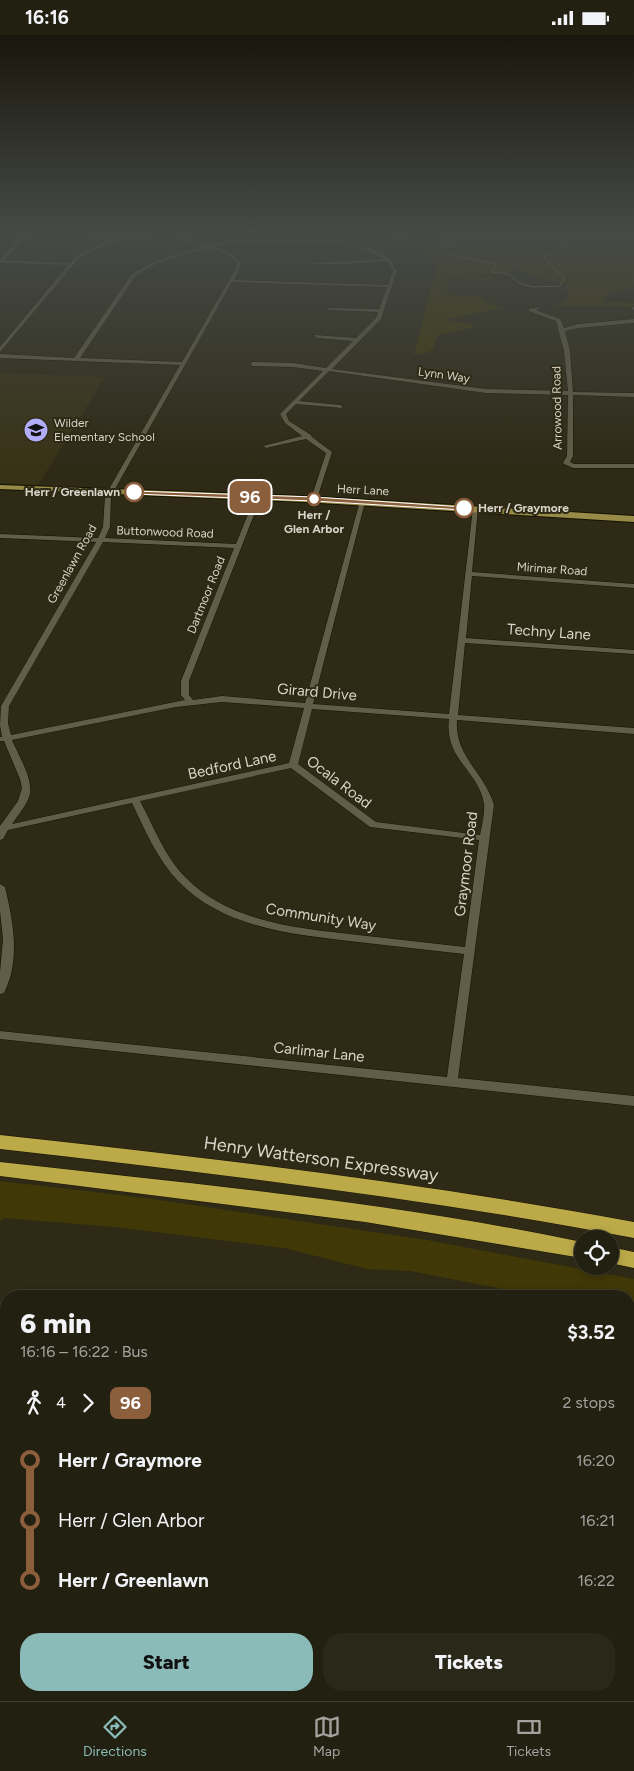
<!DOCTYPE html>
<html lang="en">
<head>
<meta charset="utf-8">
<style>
	body { margin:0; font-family:Figtree,sans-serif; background:#2a2819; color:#f1f3f6; height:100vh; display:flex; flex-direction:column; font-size:19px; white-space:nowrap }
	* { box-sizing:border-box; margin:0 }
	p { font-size:16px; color:#a2a39f }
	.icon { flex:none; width:28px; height:28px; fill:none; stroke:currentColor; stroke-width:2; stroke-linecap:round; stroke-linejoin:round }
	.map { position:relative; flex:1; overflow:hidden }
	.sheet { position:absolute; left:0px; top:1255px; width:635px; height:411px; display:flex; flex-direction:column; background:#222010; border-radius:20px 20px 0 0; box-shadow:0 2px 8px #0003,0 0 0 1px #3f3e30 }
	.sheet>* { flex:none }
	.badge { padding:0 10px; border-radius:8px; font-size:18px; line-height:32px }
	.tools { position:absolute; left:574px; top:1195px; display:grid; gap:10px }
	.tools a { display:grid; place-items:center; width:45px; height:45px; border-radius:50%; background:#222010; box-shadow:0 2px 8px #0003,0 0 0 1px #3f3e30; font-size:25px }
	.map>.badge { position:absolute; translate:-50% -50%; box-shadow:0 0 0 2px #fff }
	.legs { display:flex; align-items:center; gap:8px; height:55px; padding:0 20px; font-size:16px }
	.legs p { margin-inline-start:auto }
	.headline { display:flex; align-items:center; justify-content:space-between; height:85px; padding:0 20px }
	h1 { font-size:28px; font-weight:800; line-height:38px }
	.button { display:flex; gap:10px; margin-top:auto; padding:10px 20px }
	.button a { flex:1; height:58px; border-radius:20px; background:#8bbbb9; color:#111; font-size:20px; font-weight:800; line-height:58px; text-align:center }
	.button a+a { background:#2a2819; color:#f1f3f6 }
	ul { padding:0 20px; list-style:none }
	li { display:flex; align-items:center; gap:18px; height:60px; font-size:19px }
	li i { display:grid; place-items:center; width:8px; height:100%; margin:0 6px; background:currentColor }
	li i::after { content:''; width:12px; height:12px; margin:-6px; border:4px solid; border-radius:50%; background:#222010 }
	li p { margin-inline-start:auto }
	li:first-child i { background:linear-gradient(#0000 50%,currentColor 0) }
	li:last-child i { background:linear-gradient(currentColor 50%,#0000 0) }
	.status { display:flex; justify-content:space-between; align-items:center; height:35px; padding:0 25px; background:#222010; direction:ltr }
	.status svg { height:14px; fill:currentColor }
	.dock { display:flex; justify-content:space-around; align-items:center; height:70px; border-top:1px solid #3f3e30; background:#222010; font-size:14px; color:#a2a39f }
	.dock a { display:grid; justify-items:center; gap:2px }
	.dock .active { color:#8bbbb9 }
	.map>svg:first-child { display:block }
	.built { fill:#383216 }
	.green { fill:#403807 }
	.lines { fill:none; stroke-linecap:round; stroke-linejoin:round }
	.stream { stroke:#827b56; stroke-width:1 }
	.minor-casing { stroke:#161201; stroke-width:1 }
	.major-casing { stroke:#161201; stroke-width:2 }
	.highway-casing { stroke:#161201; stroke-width:1 }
	.minor { fill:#615d47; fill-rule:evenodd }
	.major { fill:#988b48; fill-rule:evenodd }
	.highway { fill:#bcaa49; fill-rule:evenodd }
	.line-1 { fill:#8b5e3c; stroke:#fff }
	.stop-1-dot { fill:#fff; stroke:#8b5e3c; stroke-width:2.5 }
	.labels { text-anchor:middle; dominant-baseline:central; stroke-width:4; stroke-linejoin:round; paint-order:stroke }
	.far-street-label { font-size:12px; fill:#d8d5c9; stroke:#2e2a16 }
	.far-poi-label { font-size:12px; fill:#d8d5c9; stroke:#2e2a16; text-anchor:start }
	.far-stop-label { font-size:12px; font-weight:bold; fill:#d8d5c9; stroke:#2e2a16; text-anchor:end }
	.street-label { font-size:15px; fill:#d8d5c9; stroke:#2e2a16 }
	.near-street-label { font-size:18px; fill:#d8d5c9; stroke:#2e2a16 }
</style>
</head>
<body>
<div class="status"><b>16:16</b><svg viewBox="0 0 49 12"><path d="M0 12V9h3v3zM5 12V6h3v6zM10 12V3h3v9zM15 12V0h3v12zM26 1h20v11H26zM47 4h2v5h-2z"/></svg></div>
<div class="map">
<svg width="634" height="1666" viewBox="0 0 634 1666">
	<rect width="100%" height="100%" fill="#2e2a16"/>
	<polygon class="built" points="0,338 105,342 38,450 0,448"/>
	<g class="green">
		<polygon points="451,198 634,198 634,252 608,258 603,267 634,268 634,272 551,270 566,267 568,259 566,255 567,249 539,244 516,234 507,238 466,240 508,244 477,246 452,243 444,254 456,262 480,261 487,267 502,273 447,284 454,287 473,289 472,293 438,300 432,315 423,319 414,320 437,231 422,219 424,212 389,204 396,202 423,209 450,203"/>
		<polygon points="0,1146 146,1163 427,1205 634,1244 634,1270 629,1269 629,1261 540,1261 410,1236 367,1234 284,1213 115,1192 4,1183 0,1186"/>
	</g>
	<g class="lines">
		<polyline class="stream" points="454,198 456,204 447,210 444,216 446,218 494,229 497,231 491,237 509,239 519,248 532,252 560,251 564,243 543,222 563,216 560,211 564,207 588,198"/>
		<defs>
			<g id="minor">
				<path d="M24,198H29L5,225L70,228C80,216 93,211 108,206L95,203L91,198H96C108,210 137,198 154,198L106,210L80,222L0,317V312L68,230L0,228V224Z"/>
				<path d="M174,198C180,198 183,201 189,204C202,211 213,209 227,206H344L367,212L383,219L390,224L397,236L381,284L332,334L486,354L568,356L564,316L556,286L529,276V274L539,272V274L536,275L560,284L564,293L578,289L634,284V288L578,293L565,296L570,316L573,357L634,358V362L573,360V421L570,427L574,429H634V433H573L564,429L563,428L567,421L568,360L486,358L329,336L299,366L340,370L342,371V373L296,369L286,379L289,386L311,400L312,402L332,417L317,464L314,466L311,464L326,418L306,404L266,413L263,411L302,401L285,388L280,379L323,336L293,332L253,331L250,329L253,327L293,328L326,333L353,306L317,303L314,301L315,300L356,303L376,283L378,277L329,275L327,273L379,274L387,252L232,247L111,461L110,492L105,503L236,509L255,462L258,460L261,462L189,646V660L193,665L222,661L305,668L360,466L365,467L313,669L449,679L473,473L478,474L472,537L634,549V553L472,541L466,603L634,615V619L465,608L458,680L634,693V699L457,685C454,721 485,738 494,770L458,1043L634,1061V1071L0,1004V996L447,1042L464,919C428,915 393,911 358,907C296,900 224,894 178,846C157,824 145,795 132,768L8,795L3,804L0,805V791L18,766L22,753L20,744L4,706H0V702H2L0,690L1,671L96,507L0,503V499L98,503L103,492L105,461L180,330L0,323V319L74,323L131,240C153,224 178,219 204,212L188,207ZM227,208H344L364,214L383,224L308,228L310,229H350L387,226L393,236L388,250L234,245L240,233L241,227L231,218L214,212ZM209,213C220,216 229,219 237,227L236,233L182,327L80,323L135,242C157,225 183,220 209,213ZM103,507L234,513L181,646V660L185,665L11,700L8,688L9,671ZM222,667L304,673L289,728L12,789C18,780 26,771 29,762C35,746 18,720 12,705L176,672ZM312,674L449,684C444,725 479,735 484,769C485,778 482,790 480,800L376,787L298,729ZM291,733L370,792L479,805L465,912C429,908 394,904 358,900C298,893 230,888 185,842C164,820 154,792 140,766Z"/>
				<polygon points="633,272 634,272 634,275 631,273"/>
				<path d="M0,849L5,852C13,886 21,925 4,958L0,959V937L3,904L0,876Z"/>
				<polygon points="6,1396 6,1411 0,1414 0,1398"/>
				<polygon points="634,1457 634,1483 629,1485 629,1460"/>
			</g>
			<polygon id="major" points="0,450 304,461 634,481 634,487 304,467 0,454"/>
			<g id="highway">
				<path d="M0,1100C212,1123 424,1148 634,1187V1203C424,1163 212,1138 0,1114Z"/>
				<path d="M0,1127C194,1149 391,1167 582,1207V1223L365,1187L0,1141Z"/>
				<polygon points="610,1212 634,1217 634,1233 610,1228"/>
			</g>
		</defs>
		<use href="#minor" class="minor-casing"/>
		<use href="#major" class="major-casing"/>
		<use href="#highway" class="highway-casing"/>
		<use href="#minor" class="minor"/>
		<use href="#major" class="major"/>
		<use href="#highway" class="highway"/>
	</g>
	<linearGradient id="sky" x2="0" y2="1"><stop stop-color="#19170c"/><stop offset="0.46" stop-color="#464a47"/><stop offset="1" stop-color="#464a47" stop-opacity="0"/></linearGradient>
	<rect width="634" height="431" fill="url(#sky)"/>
	<polygon class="line-1" points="132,456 314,462 464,472 467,473 464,475 314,466 134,459 132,459"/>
	<defs>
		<symbol id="school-disc" viewBox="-11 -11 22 22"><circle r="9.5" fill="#b2adf9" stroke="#2e2a16"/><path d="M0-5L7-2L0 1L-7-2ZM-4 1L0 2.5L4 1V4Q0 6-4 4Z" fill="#111"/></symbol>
	</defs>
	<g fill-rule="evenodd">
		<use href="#school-disc" x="22" y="381" width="28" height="28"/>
	</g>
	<g class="stop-1-dot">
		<circle cx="134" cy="457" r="9"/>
		<circle cx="314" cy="464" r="6"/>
		<circle cx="464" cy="473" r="9"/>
	</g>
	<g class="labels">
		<g class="far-street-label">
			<text transform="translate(444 340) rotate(8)">Lynn Way</text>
			<text transform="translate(557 373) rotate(-91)">Arrowood Road</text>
			<text transform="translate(363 455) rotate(3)">Herr Lane</text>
			<text transform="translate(165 497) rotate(2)">Buttonwood Road</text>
			<text transform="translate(72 529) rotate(-61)">Greenlawn Road</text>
			<text transform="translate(552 534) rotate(4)">Mirimar Road</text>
			<text transform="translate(206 560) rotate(-68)">Dartmoor Road</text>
		</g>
		<g class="far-poi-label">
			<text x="54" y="388">Wilder<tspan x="54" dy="14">Elementary School</tspan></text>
		</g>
		<g class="far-stop-label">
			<text x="120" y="457">Herr / Greenlawn</text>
			<text x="478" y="473" text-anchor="start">Herr / Graymore</text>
			<text x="314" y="480" text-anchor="middle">Herr /<tspan x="314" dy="14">Glen Arbor</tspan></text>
		</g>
		<g class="street-label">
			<text transform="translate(549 597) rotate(4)">Techny Lane</text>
			<text transform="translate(317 657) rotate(5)">Girard Drive</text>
			<text transform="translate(232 730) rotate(-12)">Bedford Lane</text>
			<text transform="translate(339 747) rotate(37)">Ocala Road</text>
			<text transform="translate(466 829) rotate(-83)">Graymoor Road</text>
			<text transform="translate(321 882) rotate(9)">Community Way</text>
			<text transform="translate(319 1017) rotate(6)">Carlimar Lane</text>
		</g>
		<g class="near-street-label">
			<text transform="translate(321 1124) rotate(8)">Henry Watterson Expressway</text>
		</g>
	</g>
</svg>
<div class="tools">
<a><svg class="icon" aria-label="locate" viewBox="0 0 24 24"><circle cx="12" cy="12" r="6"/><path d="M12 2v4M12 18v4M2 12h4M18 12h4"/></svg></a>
</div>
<b class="badge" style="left:250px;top:462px;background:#8b5e3c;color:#fff">96</b>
<section class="sheet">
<div class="headline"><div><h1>6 min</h1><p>16:16 – 16:22 · Bus</p></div><b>$3.52</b></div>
<div class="legs"><svg class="icon" aria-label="walk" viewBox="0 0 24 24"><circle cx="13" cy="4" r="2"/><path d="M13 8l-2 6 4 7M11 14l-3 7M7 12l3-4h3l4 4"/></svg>4<svg class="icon" aria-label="forward" viewBox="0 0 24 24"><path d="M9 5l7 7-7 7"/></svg><b class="badge" style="background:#8b5e3c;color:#fff">96</b><p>2 stops</p></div>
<ul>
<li><i style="color:#8b5e3c"></i><b>Herr / Graymore</b><p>16:20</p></li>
<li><i style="color:#8b5e3c"></i><span>Herr / Glen Arbor</span><p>16:21</p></li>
<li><i style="color:#8b5e3c"></i><b>Herr / Greenlawn</b><p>16:22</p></li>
</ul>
<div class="button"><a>Start</a><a>Tickets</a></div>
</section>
</div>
<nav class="dock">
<a class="active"><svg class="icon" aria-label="directions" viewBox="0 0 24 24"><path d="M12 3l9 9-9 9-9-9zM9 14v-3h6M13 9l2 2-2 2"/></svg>Directions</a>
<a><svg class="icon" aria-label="map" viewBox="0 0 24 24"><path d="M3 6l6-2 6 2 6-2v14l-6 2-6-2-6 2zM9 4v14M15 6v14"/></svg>Map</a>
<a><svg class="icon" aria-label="tickets" viewBox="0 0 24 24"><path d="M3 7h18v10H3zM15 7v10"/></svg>Tickets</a>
</nav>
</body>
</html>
